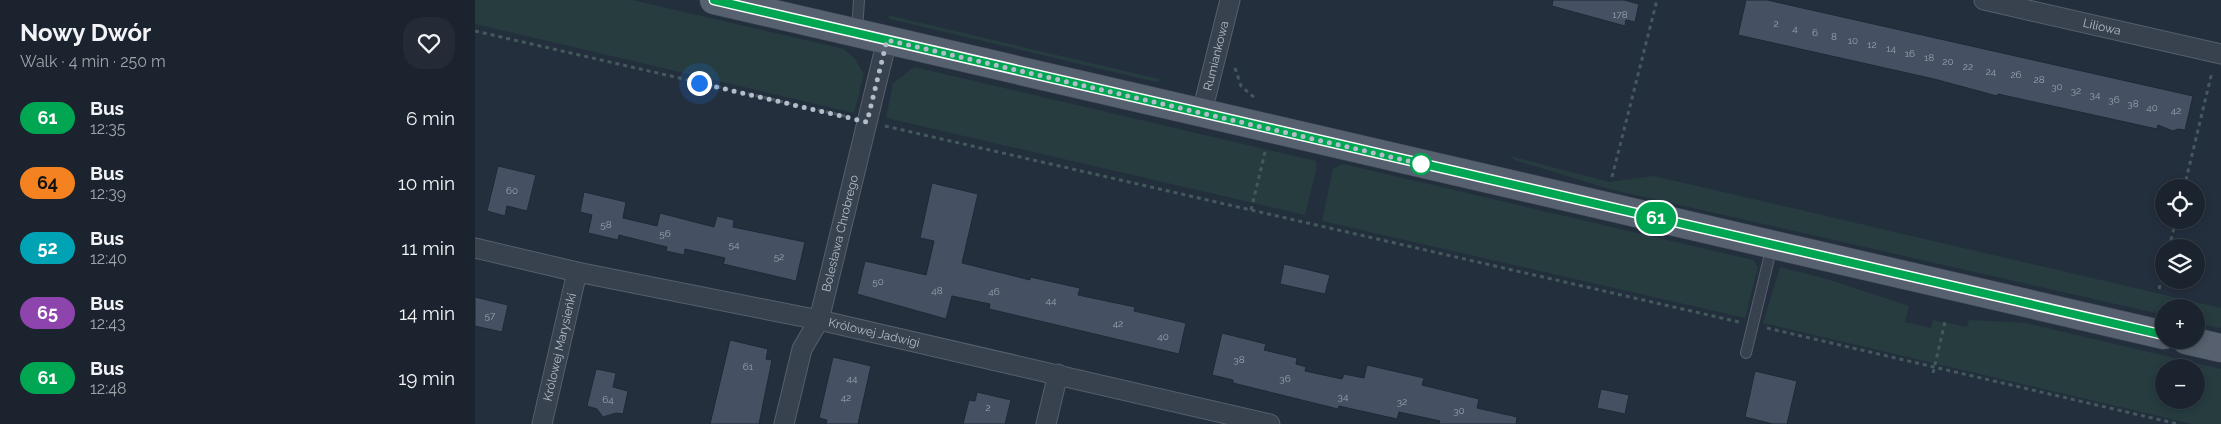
<!DOCTYPE html>
<html lang="en">
<head>
<meta charset="utf-8">
<style>
	body { margin:0; font-family:Raleway,sans-serif; background:#242b36; color:#f1f3f6; height:100vh; display:flex; flex-direction:column; font-size:19px; white-space:nowrap }
	* { box-sizing:border-box; margin:0 }
	p { font-size:16px; color:#a0a4aa }
	.icon { flex:none; width:28px; height:28px; fill:none; stroke:currentColor; stroke-width:2; stroke-linecap:round; stroke-linejoin:round }
	.map { position:relative; flex:1; overflow:hidden }
	.side { display:flex; flex-direction:column; background:#1b232e; width:475px }
	.side>* { flex:none }
	.badge { padding:0 10px; border-radius:16px; font-size:18px; line-height:32px }
	.controls { position:absolute; left:1680px; top:179px; display:grid; gap:10px }
	.controls a { display:grid; place-items:center; width:50px; height:50px; border-radius:50%; background:#1b232e; box-shadow:0 2px 8px #0003,0 0 0 1px #39404a; font-size:25px }
	.you { position:absolute; width:25px; height:25px; margin:-12px; border:4px solid #fff; border-radius:50%; background:#1a73e8; box-shadow:0 0 0 8px #1a73e833 }
	.map>.badge { position:absolute; translate:-50% -50%; box-shadow:0 0 0 2px #fff }
	.round { display:grid; place-items:center; flex:none; width:52px; height:52px; border-radius:20px; background:#242b36 }
	.headline { display:flex; align-items:center; justify-content:space-between; height:85px; padding:0 20px }
	h1 { font-size:24px; font-weight:700; line-height:38px }
	ul { padding:0; list-style:none }
	li { display:flex; align-items:center; gap:15px; height:65px; padding:0 20px }
	li div { flex:1 }
	li b { display:block; font-size:19px }
	li em { font-style:normal }
	li .badge { min-width:55px; font-weight:700; text-align:center }
	main { display:flex; flex:1; min-height:0 }
	.map>svg:first-child { display:block }
	.green { fill:#263c3f; fill-rule:evenodd }
	.building { fill:#455162; stroke:#1f2835 }
	.lines { fill:none; stroke-linecap:round; stroke-linejoin:round }
	.lane-casing { stroke:#565f6c; stroke-width:12 }
	.street-casing { stroke:#565f6c; stroke-width:21 }
	.primary-casing { stroke:#414a57; stroke-width:29 }
	.path { stroke:#44595c; stroke-width:3; stroke-dasharray:4 4; stroke-linecap:butt }
	.lane { stroke:#38414e; stroke-width:10 }
	.street { stroke:#38414e; stroke-width:19 }
	.primary { stroke:#56606e; stroke-width:28 }
	.line-casing { stroke:#fff; stroke-width:11 }
	.line { stroke:#00a651; stroke-width:8 }
	.walk { stroke:#b4bcc9; stroke-width:5; stroke-dasharray:0 9 }
	.stop-dot { fill:#fff; stroke:#00a651; stroke-width:2.5 }
	.labels { text-anchor:middle; dominant-baseline:central; stroke-width:4; stroke-linejoin:round; paint-order:stroke }
	.number-label { font-size:10px; fill:#98a1af }
	.street-label { font-size:12px; fill:#b4bcc9; stroke:#1d2633 }
</style>
</head>
<body>
<main>
<section class="side">
<div class="headline"><div><h1>Nowy Dwór</h1><p>Walk · 4 min · 250 m</p></div><a class="round"><svg class="icon" aria-label="heart" viewBox="0 0 24 24"><path d="M12 20l-8-8c-3-5 5-10 8-4 3-6 11-1 8 4z"/></svg></a></div>
<ul>
<li><span class="badge" style="background:#00a651;color:#fff">61</span><div><b>Bus</b><p>12:35</p></div><em>6 min</em></li>
<li><span class="badge" style="background:#f58220;color:#111">64</span><div><b>Bus</b><p>12:39</p></div><em>10 min</em></li>
<li><span class="badge" style="background:#00a3b4;color:#fff">52</span><div><b>Bus</b><p>12:40</p></div><em>11 min</em></li>
<li><span class="badge" style="background:#8e44ad;color:#fff">65</span><div><b>Bus</b><p>12:43</p></div><em>14 min</em></li>
<li><span class="badge" style="background:#00a651;color:#fff">61</span><div><b>Bus</b><p>12:48</p></div><em>19 min</em></li>
</ul>
</section>
<div class="map">
<svg width="1746" height="424" viewBox="0 0 1746 424">
	<rect width="100%" height="100%" fill="#242f3e"/>
	<g class="green">
		<polygon points="0,0 157,0 369,49 380,59 389,74 379,113 0,24"/>
		<polygon points="412,15 688,80 681,82 415,19"/>
		<polygon points="439,67 841,161 841,170 830,215 411,118 418,83"/>
		<polygon points="1035,156 1134,182 1179,176 1746,308 1746,328 1721,323 1721,308 1689,308 1689,315 1134,189 1040,160"/>
		<polygon points="868,164 1278,260 1283,267 1270,318 847,221 858,169"/>
		<path d="M1305,267L1352,279L1434,306L1430,322L1456,328L1458,320L1492,327L1494,320L1551,323L1746,369V424H1717L1288,323ZM1689,368H1721V400H1689Z"/>
	</g>
	<g class="building">
		<polygon points="1078,0 1149,0 1164,4 1160,22 1151,20 1150,26 1077,6"/>
		<polygon points="1271,0 1292,0 1718,96 1710,130 1703,129 1698,131 1683,125 1682,129 1523,94 1522,96 1459,79 1263,35"/>
		<polygon points="23,166 61,175 52,211 32,206 30,216 12,211"/>
		<polygon points="457,183 503,194 487,263 555,280 555,277 605,288 603,295 660,307 659,311 711,323 704,354 514,309 515,304 477,296 471,319 382,294 390,261 451,275 459,241 445,238"/>
		<polygon points="109,192 151,202 148,218 182,226 185,213 239,227 242,216 259,220 258,227 330,242 321,281 248,264 250,258 210,249 209,255 191,251 192,247 144,235 143,240 113,233 117,215 105,212"/>
		<polygon points="809,264 855,275 850,294 805,284"/>
		<polygon points="0,297 33,305 27,332 0,326"/>
		<polygon points="747,333 791,344 789,350 822,358 821,364 831,367 830,371 867,379 869,374 889,378 892,365 949,378 947,385 1004,399 1002,408 1042,417 1041,424 964,424 965,421 924,412 922,419 864,406 863,409 758,383 758,380 737,375"/>
		<polygon points="255,340 293,349 291,359 297,360 284,424 235,424"/>
		<polygon points="358,357 396,366 383,424 351,424 352,420 344,418"/>
		<polygon points="121,369 141,373 138,387 153,391 148,414 141,413 128,417 122,409 112,406"/>
		<polygon points="1280,371 1322,381 1312,424 1298,424 1270,417"/>
		<polygon points="1126,389 1154,395 1150,414 1122,408"/>
		<polygon points="502,392 536,400 530,424 488,424 494,400 500,401"/>
	</g>
	<g class="lines">
		<defs>
			<g id="lane">
				<polyline points="382,32 384,0"/>
				<polyline points="1271,353 1297,246"/>
			</g>
			<g id="street">
				<path id="s1" d="M1509,0L1746,54"/>
				<path id="s2" d="M727,112L755,0"/>
				<path id="s3" d="M0,248L102,272L344,320L795,424"/>
				<path id="s4" d="M67,424L102,272"/>
				<path id="s5" d="M309,424L327,349L344,320L412,40"/>
				<polyline points="571,424 583,374"/>
			</g>
			<g id="primary">
				<polyline points="239,0 1689,335"/>
				<polyline points="1711,340 1746,348"/>
			</g>
		</defs>
		<use href="#lane" class="lane-casing"/>
		<use href="#street" class="street-casing"/>
		<use href="#primary" class="primary-casing"/>
		<g class="path">
			<polyline points="0,31 374,117"/>
			<polyline points="760,68 766,86 781,99"/>
			<polyline points="410,126 1264,322"/>
			<polyline points="1137,177 1182,0"/>
			<polyline points="1709,188 1737,72"/>
			<polyline points="776,210 790,152"/>
			<polyline points="1694,248 1701,220"/>
			<polyline points="1684,289 1689,270"/>
			<polyline points="1292,328 1703,424"/>
			<polyline points="1458,373 1470,322"/>
		</g>
		<use href="#lane" class="lane"/>
		<use href="#street" class="street"/>
		<use href="#primary" class="primary"/>
	</g>
	<g class="lines">
		<defs>
			<polyline id="line" points="239,0 1689,335"/>
		</defs>
		<use href="#line" class="line-casing"/>
		<use href="#line" class="line"/>
		<polyline class="walk" points="224,83 392,122 412,40 946,164"/>
	</g>
	<circle class="stop-dot" cx="946" cy="164" r="10"/>
	<g class="labels">
		<g class="number-label">
			<text x="1145" y="14">178</text>
			<text x="1301" y="23">2</text>
			<text x="1320" y="28">4</text>
			<text x="1340" y="32">6</text>
			<text x="1359" y="36">8</text>
			<text x="1378" y="40">10</text>
			<text x="1397" y="44">12</text>
			<text x="1416" y="48">14</text>
			<text x="1435" y="53">16</text>
			<text x="1454" y="57">18</text>
			<text x="1473" y="61">20</text>
			<text x="1493" y="66">22</text>
			<text x="1516" y="71">24</text>
			<text x="1541" y="74">26</text>
			<text x="1564" y="79">28</text>
			<text x="1582" y="86">30</text>
			<text x="1601" y="90">32</text>
			<text x="1620" y="94">34</text>
			<text x="1639" y="99">36</text>
			<text x="1658" y="103">38</text>
			<text x="1677" y="107">40</text>
			<text x="1701" y="110">42</text>
			<text x="37" y="190">60</text>
			<text x="131" y="224">58</text>
			<text x="190" y="233">56</text>
			<text x="259" y="244">54</text>
			<text x="304" y="256">52</text>
			<text x="403" y="281">50</text>
			<text x="462" y="290">48</text>
			<text x="519" y="291">46</text>
			<text x="576" y="300">44</text>
			<text x="15" y="315">57</text>
			<text x="643" y="323">42</text>
			<text x="688" y="336">40</text>
			<text x="764" y="359">38</text>
			<text x="273" y="366">61</text>
			<text x="377" y="378">44</text>
			<text x="810" y="378">36</text>
			<text x="868" y="396">34</text>
			<text x="371" y="397">42</text>
			<text x="133" y="399">64</text>
			<text x="927" y="401">32</text>
			<text x="513" y="407">2</text>
			<text x="984" y="410">30</text>
		</g>
		<g class="street-label">
			<text stroke="none"><textPath href="#s1" startOffset="121">Liliowa</textPath></text>
			<text stroke="none"><textPath href="#s2" startOffset="58">Rumiankowa</textPath></text>
			<text stroke="none"><textPath href="#s5" startOffset="200">Bolesława Chrobrego</textPath></text>
			<text stroke="none"><textPath href="#s3" startOffset="408">Królowej Jadwigi</textPath></text>
			<text stroke="none"><textPath href="#s4" startOffset="79">Królowej Marysieńki</textPath></text>
		</g>
	</g>
</svg>
<div class="controls">
<a><svg class="icon" aria-label="locate" viewBox="0 0 24 24"><circle cx="12" cy="12" r="6"/><path d="M12 2v4M12 18v4M2 12h4M18 12h4"/></svg></a>
<a><svg class="icon" aria-label="layers" viewBox="0 0 24 24"><path d="M12 4l9 5-9 5-9-5zM3 14l9 5 9-5"/></svg></a>
<a>+</a>
<a>−</a>
</div>
<div class="you" style="left:224px;top:83px"></div>
<b class="badge" style="left:1181px;top:218px;background:#00a651;color:#fff">61</b>
</div>
</main>
</body>
</html>
